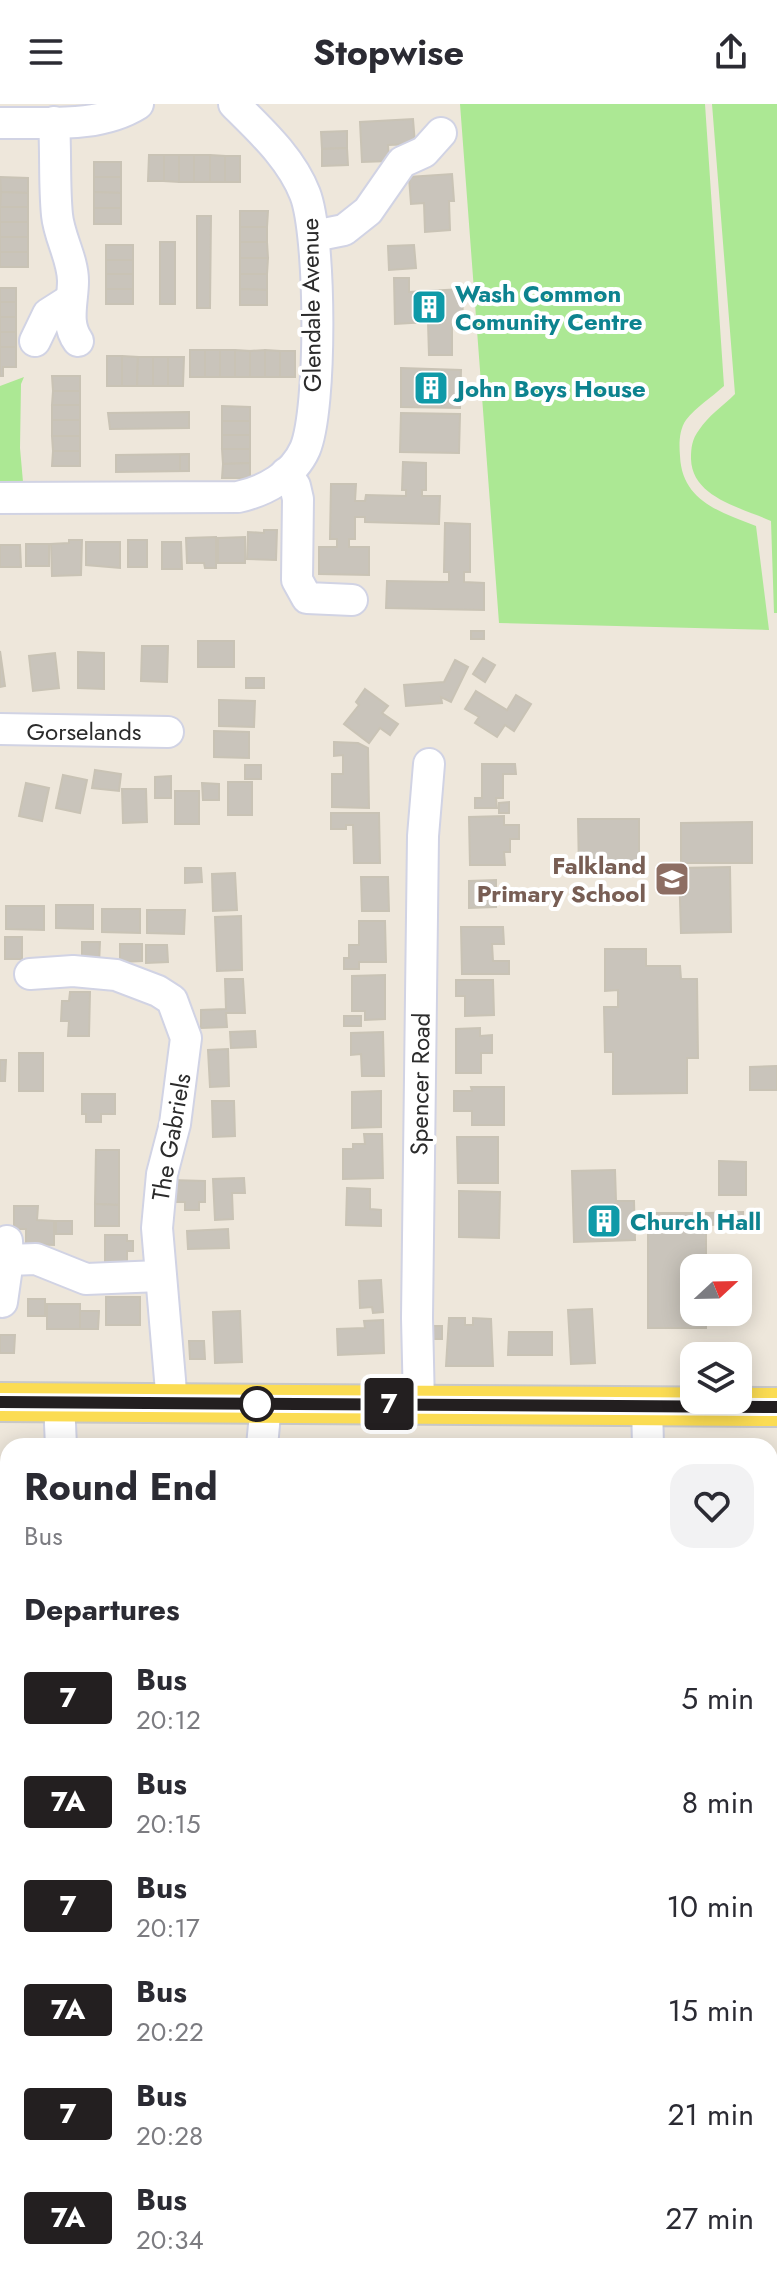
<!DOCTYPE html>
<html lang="en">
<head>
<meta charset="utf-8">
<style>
	body { margin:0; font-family:Jost,sans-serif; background:#f2f2f3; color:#2b2b33; height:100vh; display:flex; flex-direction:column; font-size:30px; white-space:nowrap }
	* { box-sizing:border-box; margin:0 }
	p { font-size:26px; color:#7c7c81 }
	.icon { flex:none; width:44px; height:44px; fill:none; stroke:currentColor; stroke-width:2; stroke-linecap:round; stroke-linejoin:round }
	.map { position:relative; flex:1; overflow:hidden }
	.drawer { position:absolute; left:0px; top:1334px; width:778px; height:848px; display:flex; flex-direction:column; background:#fff; border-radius:24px 24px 0 0; box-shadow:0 4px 20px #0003 }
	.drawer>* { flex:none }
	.badge { padding:0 16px; border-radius:6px; font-size:28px; line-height:52px }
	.needle { width:52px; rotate:68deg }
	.buttons { position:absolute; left:680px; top:1150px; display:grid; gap:16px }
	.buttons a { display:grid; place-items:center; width:72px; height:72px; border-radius:16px; background:#fff; box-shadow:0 4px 20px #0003; font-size:40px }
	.map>.badge { position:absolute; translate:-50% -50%; box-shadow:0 0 0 4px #fff }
	h2 { padding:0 24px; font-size:30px; line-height:72px }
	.round { display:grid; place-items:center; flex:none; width:84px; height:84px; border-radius:24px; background:#f2f2f3 }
	.overview { display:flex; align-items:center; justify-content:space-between; height:136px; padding:0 24px }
	h1 { font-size:38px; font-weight:700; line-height:60px }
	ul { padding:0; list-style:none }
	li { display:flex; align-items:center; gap:24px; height:104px; padding:0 24px }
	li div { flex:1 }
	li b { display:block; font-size:30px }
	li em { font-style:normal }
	li .badge { min-width:88px; font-weight:700; text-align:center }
	header { display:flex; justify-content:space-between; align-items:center; height:104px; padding:0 24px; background:#fff; font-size:36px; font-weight:700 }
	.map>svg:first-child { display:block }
	.green { fill:#ace894 }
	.building { fill:#c9c4bb; stroke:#c9c3b5; stroke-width:2 }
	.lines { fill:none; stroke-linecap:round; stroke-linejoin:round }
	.minor-casing { stroke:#d1d3e4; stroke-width:34 }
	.major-casing { stroke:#c8c8c8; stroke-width:42 }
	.minor { stroke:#fff; stroke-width:30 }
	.major { stroke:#fbdc53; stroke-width:38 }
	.line-casing { stroke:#fff; stroke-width:18 }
	.line { stroke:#231f20; stroke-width:12 }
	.stop-dot { fill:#fff; stroke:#231f20; stroke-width:4 }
	.labels { text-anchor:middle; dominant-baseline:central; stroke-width:8; stroke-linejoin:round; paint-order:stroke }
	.culture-label { font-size:24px; font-weight:bold; fill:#0d838f; stroke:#fff; text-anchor:start }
	.street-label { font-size:24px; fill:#2b2b2b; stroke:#fff }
	.education-label { font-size:24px; font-weight:bold; fill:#785e54; stroke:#fff; text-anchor:end }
</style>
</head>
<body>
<header><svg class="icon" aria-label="menu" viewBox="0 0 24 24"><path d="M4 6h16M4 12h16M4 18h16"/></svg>Stopwise<svg class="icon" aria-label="share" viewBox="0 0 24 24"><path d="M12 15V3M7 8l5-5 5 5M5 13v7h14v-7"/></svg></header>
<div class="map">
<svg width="777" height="2182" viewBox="0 0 777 2182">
	<rect width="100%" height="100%" fill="#eee7db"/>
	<g class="green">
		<path d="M460,0H705L724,282C712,293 696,303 686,316C679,326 679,340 680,352C682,397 720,408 756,422L769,526L499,519Z"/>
		<path d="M712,0H777V509H774L771,417C743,404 692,394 691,355C691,344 692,335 699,326C708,312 723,302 735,290Z"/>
		<polygon points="24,273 21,280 20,344 23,378 0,378 0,282"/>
		<polygon points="58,2174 161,2174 155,2182 51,2182"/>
	</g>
	<g class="building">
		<polygon points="413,15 415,40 388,41 389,57 362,58 360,18"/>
		<polygon points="347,27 347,44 322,45 321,28"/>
		<polygon points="347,44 348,61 322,62 322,45"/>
		<polygon points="149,51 164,51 164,77 148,77"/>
		<polygon points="164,51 179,51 179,78 164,77"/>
		<rect x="179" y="51" width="15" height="27"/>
		<rect x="194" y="51" width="16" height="27"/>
		<polygon points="210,51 225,52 225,78 210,78"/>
		<rect x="225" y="52" width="15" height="26"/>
		<rect x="94" y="58" width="27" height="15"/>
		<polygon points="452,70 454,97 449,97 450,126 425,128 424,99 411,100 409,73"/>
		<polygon points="0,73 28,74 28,89 1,88"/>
		<polygon points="94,73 121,73 121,89 94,88"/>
		<polygon points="1,88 28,89 28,103 0,103"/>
		<polygon points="94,88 121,89 121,104 94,104"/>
		<rect x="0" y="103" width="28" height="15"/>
		<rect x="94" y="104" width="27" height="16"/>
		<polygon points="240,107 268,107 267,123 240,123"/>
		<polygon points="197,112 211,112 210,204 197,204"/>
		<rect x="0" y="118" width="28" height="15"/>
		<rect x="240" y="123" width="27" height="15"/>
		<rect x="0" y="133" width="28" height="15"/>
		<rect x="160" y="138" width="15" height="62"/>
		<polygon points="240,138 267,138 268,154 240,154"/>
		<rect x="106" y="141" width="27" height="15"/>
		<polygon points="414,141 416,164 389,166 388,142"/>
		<rect x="0" y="148" width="28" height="15"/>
		<polygon points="240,154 268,154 267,170 240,170"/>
		<rect x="106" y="156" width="27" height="14"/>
		<rect x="106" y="170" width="27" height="15"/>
		<polygon points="240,170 267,170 267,186 240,185"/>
		<polygon points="394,174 409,174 409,188 462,185 463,218 452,218 452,251 429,251 428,218 395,220"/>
		<rect x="0" y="184" width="16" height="14"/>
		<rect x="106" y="185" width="27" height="15"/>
		<polygon points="240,185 267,186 267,201 240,201"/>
		<rect x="0" y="198" width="16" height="15"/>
		<rect x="0" y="213" width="16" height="15"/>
		<rect x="0" y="228" width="16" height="15"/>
		<polygon points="0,243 16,243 16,263 3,263 3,272 0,272"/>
		<rect x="190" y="246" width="15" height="27"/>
		<rect x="205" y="246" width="15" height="27"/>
		<rect x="220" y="246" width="15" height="27"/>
		<polygon points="235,246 250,247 250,273 235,273"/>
		<polygon points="265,246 265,273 250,273 250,247"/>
		<polygon points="265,246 280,247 280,273 265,273"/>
		<rect x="280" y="247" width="15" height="26"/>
		<rect x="107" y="252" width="15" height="30"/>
		<polygon points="122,252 138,253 137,282 122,282"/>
		<polygon points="138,253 153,253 153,282 137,282"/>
		<rect x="153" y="253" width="15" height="29"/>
		<polygon points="168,253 184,253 183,282 168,282"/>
		<polygon points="401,264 461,266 460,304 401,303"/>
		<polygon points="52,272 80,272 80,287 53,287"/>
		<polygon points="53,287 80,287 80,301 52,301"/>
		<rect x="52" y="301" width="28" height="15"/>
		<polygon points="222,302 250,303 250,317 222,317"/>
		<polygon points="189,308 189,324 110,325 108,309"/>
		<polygon points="401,309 460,310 459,349 400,348"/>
		<rect x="52" y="316" width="28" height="16"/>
		<rect x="222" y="317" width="28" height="14"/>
		<rect x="222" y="331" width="28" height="14"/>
		<polygon points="52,332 80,332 80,347 53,347"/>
		<polygon points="222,345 250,345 250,359 223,360"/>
		<polygon points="53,347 80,347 80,362 52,362"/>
		<polygon points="189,350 189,367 116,368 116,351"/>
		<polygon points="189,350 189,367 180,367 180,351"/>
		<polygon points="403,358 426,359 426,386 422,386 422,392 440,392 439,420 365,418 365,413 355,413 355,435 349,435 349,443 369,443 369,471 319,470 319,443 337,443 337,435 330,435 331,380 356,380 355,397 365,397 366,391 406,392 406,386 402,386"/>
		<polygon points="250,359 250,374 222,374 223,360"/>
		<polygon points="445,419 470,420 470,468 464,468 464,478 484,479 484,506 386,504 387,477 449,478 449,468 444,468"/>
		<polygon points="264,426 277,426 276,456 247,455 248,428 264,429"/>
		<polygon points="216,433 216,464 205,464 204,459 187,459 186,434"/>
		<polygon points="245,433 245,459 218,459 218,434"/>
		<polygon points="69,436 82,436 81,471 52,472 51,440 69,439"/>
		<rect x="128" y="436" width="19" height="27"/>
		<polygon points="86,438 120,438 120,464 86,461"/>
		<polygon points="162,438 181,438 182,465 162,465"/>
		<rect x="26" y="440" width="23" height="22"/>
		<polygon points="0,441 20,441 21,463 0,463"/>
		<rect x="471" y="527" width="13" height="8"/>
		<rect x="198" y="537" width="36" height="26"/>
		<polygon points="142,542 168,542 167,578 141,577"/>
		<polygon points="0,547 5,582 0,583"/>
		<polygon points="78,548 104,549 104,585 78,584"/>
		<polygon points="55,549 59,584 33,587 29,552"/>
		<polygon points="483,554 495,561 485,578 473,570"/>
		<polygon points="455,556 468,563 451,598 441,593 442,599 406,602 404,581 444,578"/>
		<rect x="246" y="574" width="18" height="10"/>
		<polygon points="365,585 388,602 382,609 398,620 390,631 380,624 369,639 344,620 359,601 356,598"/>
		<polygon points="476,587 507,606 516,591 531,600 514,627 505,621 497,633 475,619 479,613 465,605"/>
		<polygon points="219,596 255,597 254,623 219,622"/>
		<polygon points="214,627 249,628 249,654 214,653"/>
		<polygon points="334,638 358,639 368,644 369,704 332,703 332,670 343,670 343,651 334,652"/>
		<polygon points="482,660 515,660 516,670 503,670 503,694 496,694 497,704 475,704 475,694 482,694"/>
		<rect x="245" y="661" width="16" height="14"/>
		<polygon points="95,666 121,670 119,687 92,684"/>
		<polygon points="63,671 87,676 80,709 56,704"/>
		<polygon points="171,672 171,694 155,694 155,673"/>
		<rect x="228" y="678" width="24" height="33"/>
		<polygon points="26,679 49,684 42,717 19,712"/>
		<polygon points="202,679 219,680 219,696 203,696"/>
		<polygon points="122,685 146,685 147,718 123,719"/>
		<rect x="175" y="687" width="24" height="33"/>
		<polygon points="509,698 509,709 499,709 499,699"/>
		<polygon points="331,709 379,709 380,759 354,759 353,721 346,721 346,725 331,725"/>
		<polygon points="504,712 504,721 519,721 519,735 510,735 510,748 504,748 505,761 470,761 469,713"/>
		<polygon points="578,715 639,715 639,767 579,767"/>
		<polygon points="752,718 752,759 681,759 681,719"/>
		<polygon points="730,763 731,828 681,829 679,764"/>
		<polygon points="185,764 201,764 202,778 185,779"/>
		<polygon points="235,769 237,806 213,807 212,770"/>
		<polygon points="361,773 388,773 389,807 362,807"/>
		<polygon points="496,776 496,803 469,804 469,777"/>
		<polygon points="56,801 93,801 93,825 56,824"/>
		<polygon points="6,802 44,802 44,826 6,825"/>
		<polygon points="102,805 140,805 140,829 102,828"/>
		<polygon points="147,806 185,806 184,830 147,829"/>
		<polygon points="241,812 242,866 217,867 215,813"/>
		<polygon points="359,817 385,817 386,858 359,858 359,865 344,865 344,854 349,854 349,841 359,841"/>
		<polygon points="461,823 503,823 504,840 492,840 493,857 509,857 509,870 462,870"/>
		<rect x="5" y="833" width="17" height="22"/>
		<polygon points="82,838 100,838 99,860 82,860"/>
		<polygon points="120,840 142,840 142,857 120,858"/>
		<polygon points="146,841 167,841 168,858 146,859"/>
		<polygon points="605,845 646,845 646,862 680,862 681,875 697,875 698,954 687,954 687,989 613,990 613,948 605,948 604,903 618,903 618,886 605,887"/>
		<polygon points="385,871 385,915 365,916 365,907 352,907 352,872"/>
		<polygon points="225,875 243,875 245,909 226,909 227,923 201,924 201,906 226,905"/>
		<polygon points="456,876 493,876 494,911 465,912 465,892 456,892"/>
		<polygon points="70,888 90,888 89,932 68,932 69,917 61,917 62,897 69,897"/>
		<rect x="344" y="912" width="17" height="10"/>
		<polygon points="480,924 480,932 492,931 492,949 481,949 481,969 456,969 456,925"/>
		<polygon points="255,927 256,943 231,944 230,928"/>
		<polygon points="383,928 384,972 362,972 361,950 351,951 351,929"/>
		<polygon points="228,945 229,982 210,983 208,946"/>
		<rect x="19" y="949" width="24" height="38"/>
		<polygon points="0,956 6,956 5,977 0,977"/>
		<polygon points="777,962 777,986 750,986 750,963"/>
		<polygon points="471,983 504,983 504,1021 472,1021 472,1007 454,1007 454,987 472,987"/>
		<polygon points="381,987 381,1023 352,1024 352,988"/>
		<polygon points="82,990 115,990 115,1010 101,1010 101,1018 86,1018 86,1010 82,1010"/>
		<polygon points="212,997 234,997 235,1032 213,1033"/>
		<polygon points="364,1030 382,1030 383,1074 343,1075 343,1045 353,1045 353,1040 365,1040"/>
		<polygon points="457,1033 498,1033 498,1079 458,1079"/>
		<polygon points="96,1046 119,1046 119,1101 95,1100"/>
		<polygon points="719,1057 746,1058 746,1091 719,1091"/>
		<polygon points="615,1066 616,1097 634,1097 635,1136 574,1138 572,1067"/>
		<polygon points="244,1074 245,1089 232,1089 233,1115 215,1116 213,1075"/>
		<polygon points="170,1076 205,1077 205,1098 199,1098 199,1106 185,1106 185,1098 170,1098"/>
		<polygon points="347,1084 370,1085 370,1105 381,1106 381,1122 346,1121"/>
		<polygon points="459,1087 500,1088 499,1134 459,1133"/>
		<polygon points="95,1100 119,1101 119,1122 95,1122"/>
		<polygon points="14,1102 38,1102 37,1116 54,1117 54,1141 26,1140 26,1125 14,1125"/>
		<polygon points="743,1108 743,1120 708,1121 708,1109"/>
		<polygon points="648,1109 706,1109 706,1164 694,1164 694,1208 706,1208 706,1224 648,1224"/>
		<rect x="56" y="1117" width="16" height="13"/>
		<polygon points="228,1125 229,1144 188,1145 187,1127"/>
		<polygon points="105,1131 127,1131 127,1137 133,1137 133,1147 127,1147 127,1164 105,1164"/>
		<polygon points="381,1176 383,1208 373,1209 372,1203 360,1204 359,1177"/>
		<rect x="106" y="1193" width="34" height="28"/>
		<rect x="28" y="1195" width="17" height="17"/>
		<rect x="47" y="1200" width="33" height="25"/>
		<polygon points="592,1205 595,1259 571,1260 568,1206"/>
		<polygon points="80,1207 99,1207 98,1225 80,1225"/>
		<polygon points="240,1207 242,1258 215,1259 213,1208"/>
		<polygon points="449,1214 465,1214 465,1221 473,1221 473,1214 491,1215 493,1262 446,1262"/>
		<polygon points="383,1216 384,1249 338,1251 337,1225 365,1224 364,1217"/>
		<rect x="433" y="1222" width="9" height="13"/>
		<polygon points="509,1228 552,1228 552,1251 508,1251"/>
		<polygon points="0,1231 15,1231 14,1249 0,1249"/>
		<polygon points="189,1237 204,1237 205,1255 190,1255"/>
		<polygon points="0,1360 8,1361 8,1399 0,1399"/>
		<rect x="0" y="1407" width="8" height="28"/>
		<polygon points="0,1461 8,1461 8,1484 0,1483"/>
		<polygon points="8,1626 8,1654 0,1655 0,1627"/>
		<polygon points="327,2174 361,2174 364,2182 324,2182 322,2176"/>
		<polygon points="402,2174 450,2174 453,2182 405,2182"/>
	</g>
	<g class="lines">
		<defs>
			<g id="minor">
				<path d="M54,18C56,49 54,80 57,111C59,133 73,155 73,177C73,198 65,219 78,237"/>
				<path d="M0,19C45,18 98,25 138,0"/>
				<polyline points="314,132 344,126 368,107 402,58 424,48 441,29"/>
				<polyline points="35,237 48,210 70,196"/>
				<polyline points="286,369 295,382 298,395 297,476 307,494 352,496"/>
				<path d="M0,394L238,393C265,387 293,372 305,345C322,305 321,131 305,90C291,54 261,27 234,0"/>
				<polyline points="0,625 168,628"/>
				<polyline points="30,870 73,867 116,871 158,887 172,896 186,934 175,1020 162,1070 157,1124 172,1299"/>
				<polyline points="8,1156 36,1155 86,1175 160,1172"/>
				<polyline points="2,1198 8,1156 7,1137"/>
				<polyline points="59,1298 61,1342"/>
				<polyline points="419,1301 417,1214 423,732 429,660"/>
				<polyline points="647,1301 648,1342"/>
				<polyline points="262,1342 266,1300"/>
				<polyline points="0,1676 8,1674"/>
				<polyline points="0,1804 8,1796"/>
				<polyline points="650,2182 655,2174"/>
			</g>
			<polyline id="major" points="0,1298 777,1303"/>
		</defs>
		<use href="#minor" class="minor-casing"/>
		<use href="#major" class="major-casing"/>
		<use href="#minor" class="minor"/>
		<use href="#major" class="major"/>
	</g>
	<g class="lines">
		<defs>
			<polyline id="line" points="0,1298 777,1303"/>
		</defs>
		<use href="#line" class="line-casing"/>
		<use href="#line" class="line"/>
	</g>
	<defs>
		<symbol id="building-square" viewBox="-11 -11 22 22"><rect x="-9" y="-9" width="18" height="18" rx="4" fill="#0f9aa8" stroke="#fff"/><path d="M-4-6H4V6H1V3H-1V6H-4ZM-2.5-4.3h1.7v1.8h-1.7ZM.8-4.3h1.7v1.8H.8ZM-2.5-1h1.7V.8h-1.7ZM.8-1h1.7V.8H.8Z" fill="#fff"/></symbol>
		<symbol id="school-square" viewBox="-11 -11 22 22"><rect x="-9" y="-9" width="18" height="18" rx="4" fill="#8d6e63" stroke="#fff"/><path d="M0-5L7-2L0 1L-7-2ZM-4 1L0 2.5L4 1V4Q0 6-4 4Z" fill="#fff"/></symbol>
	</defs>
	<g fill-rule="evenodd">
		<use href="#building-square" x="409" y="183" width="40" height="40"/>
		<use href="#building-square" x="411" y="264" width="40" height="40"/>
		<use href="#school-square" x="652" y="755" width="40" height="40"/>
		<use href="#building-square" x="584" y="1097" width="40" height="40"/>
	</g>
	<circle class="stop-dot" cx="257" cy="1300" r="16"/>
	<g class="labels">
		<g class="culture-label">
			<text x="455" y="189">Wash Common<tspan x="455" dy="28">Comunity Centre</tspan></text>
			<text x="457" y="284">John Boys House</text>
			<text x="630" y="1117">Church Hall</text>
		</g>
		<g class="street-label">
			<text transform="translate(311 201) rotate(-91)">Glendale Avenue</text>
			<text x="84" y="627">Gorselands</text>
			<text transform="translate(420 980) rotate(-89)">Spencer Road</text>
			<text transform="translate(171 1033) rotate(-80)">The Gabriels</text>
		</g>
		<g class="education-label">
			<text x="646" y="761">Falkland<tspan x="646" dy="28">Primary School</tspan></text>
		</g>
	</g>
</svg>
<div class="buttons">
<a><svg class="needle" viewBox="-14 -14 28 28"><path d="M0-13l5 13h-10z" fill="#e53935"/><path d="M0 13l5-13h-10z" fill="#7c7c81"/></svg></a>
<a><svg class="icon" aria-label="layers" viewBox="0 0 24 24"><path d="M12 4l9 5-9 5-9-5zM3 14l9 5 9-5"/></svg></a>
</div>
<b class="badge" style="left:389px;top:1300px;background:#231f20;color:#fff">7</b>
<section class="drawer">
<div class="overview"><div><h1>Round End</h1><p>Bus</p></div><a class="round"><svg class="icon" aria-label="heart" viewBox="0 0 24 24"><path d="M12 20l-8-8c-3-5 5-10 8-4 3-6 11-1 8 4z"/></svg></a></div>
<h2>Departures</h2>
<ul>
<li><span class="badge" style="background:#231f20;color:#fff">7</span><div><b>Bus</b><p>20:12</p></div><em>5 min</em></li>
<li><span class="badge" style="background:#231f20;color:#fff">7A</span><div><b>Bus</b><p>20:15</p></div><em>8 min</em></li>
<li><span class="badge" style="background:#231f20;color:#fff">7</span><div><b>Bus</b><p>20:17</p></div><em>10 min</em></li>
<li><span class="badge" style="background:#231f20;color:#fff">7A</span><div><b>Bus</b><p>20:22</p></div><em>15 min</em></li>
<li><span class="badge" style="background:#231f20;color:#fff">7</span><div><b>Bus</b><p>20:28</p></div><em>21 min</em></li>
<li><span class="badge" style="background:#231f20;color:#fff">7A</span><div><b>Bus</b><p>20:34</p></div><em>27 min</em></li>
</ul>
</section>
</div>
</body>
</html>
